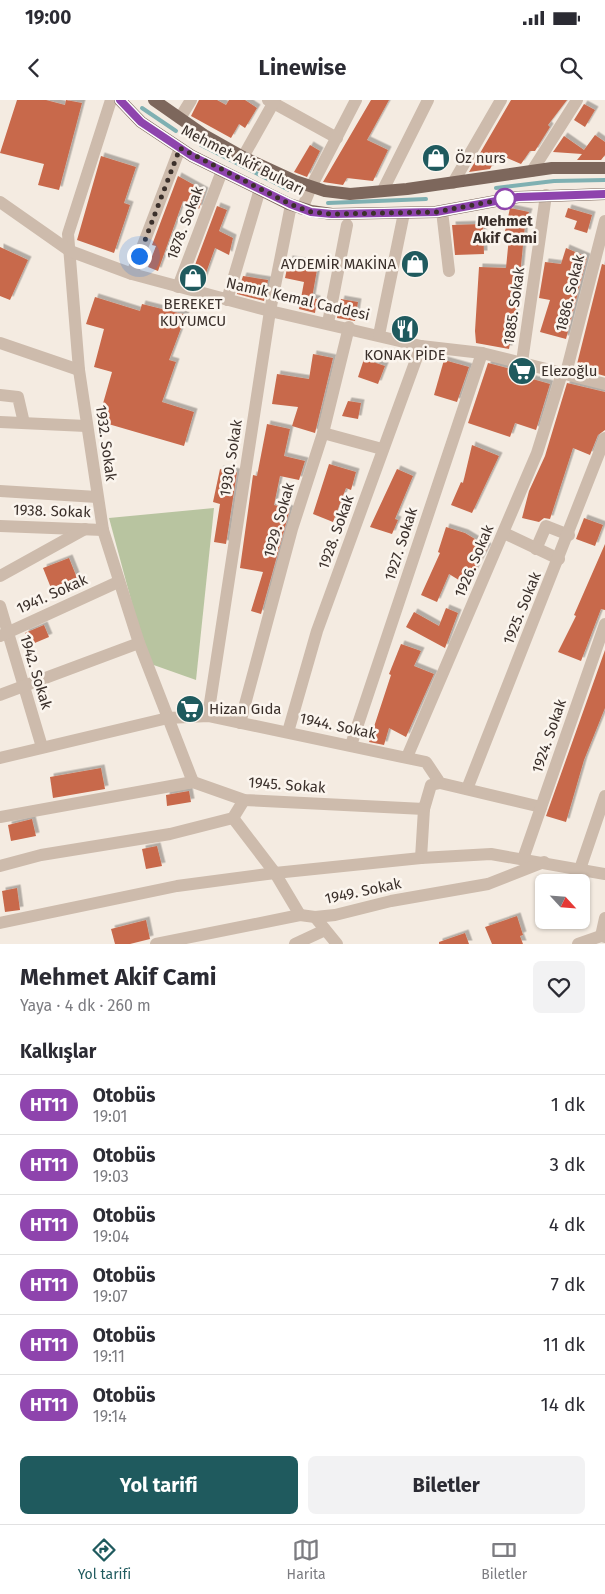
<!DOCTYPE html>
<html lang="tr">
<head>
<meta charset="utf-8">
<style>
	body { margin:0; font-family:"Fira Sans",sans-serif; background:#f2f2f3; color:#2b2b33; height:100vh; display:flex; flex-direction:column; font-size:19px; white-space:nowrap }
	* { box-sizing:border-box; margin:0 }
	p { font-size:16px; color:#7c7c81 }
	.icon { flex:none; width:28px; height:28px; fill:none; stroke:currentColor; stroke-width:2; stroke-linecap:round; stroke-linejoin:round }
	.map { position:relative; height:844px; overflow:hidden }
	.details { display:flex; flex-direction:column; background:#fff; flex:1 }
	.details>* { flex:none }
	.badge { padding:0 10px; border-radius:16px; font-size:18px; line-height:32px }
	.needle { width:32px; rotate:116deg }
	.controls { position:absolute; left:535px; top:774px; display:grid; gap:10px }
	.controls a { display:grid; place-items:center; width:55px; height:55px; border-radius:8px; background:#fff; box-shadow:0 1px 4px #0004; font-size:25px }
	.you { position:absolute; width:25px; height:25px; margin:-12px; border:4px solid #fff; border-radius:50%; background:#1a73e8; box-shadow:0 0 0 8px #1a73e833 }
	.map>.badge { position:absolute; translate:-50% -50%; box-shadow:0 0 0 2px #fff }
	h2 { padding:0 20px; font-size:19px; line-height:45px }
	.round { display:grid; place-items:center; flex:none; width:52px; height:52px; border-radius:8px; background:#f2f2f3 }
	.summary { display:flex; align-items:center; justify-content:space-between; height:85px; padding:0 20px }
	h1 { font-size:24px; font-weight:700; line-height:38px }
	.cta { display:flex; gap:10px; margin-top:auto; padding:10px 20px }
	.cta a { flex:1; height:58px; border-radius:8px; background:#1f5a5e; color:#fff; font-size:20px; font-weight:700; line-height:58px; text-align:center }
	.cta a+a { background:#f2f2f3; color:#2b2b33 }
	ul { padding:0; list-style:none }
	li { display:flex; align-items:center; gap:15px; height:60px; padding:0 20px; border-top:1px solid #e1e1e2 }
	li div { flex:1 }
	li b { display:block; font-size:19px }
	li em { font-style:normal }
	li .badge { min-width:55px; font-weight:700; text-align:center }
	.status { display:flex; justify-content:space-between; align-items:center; height:35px; padding:0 25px; background:#fff; direction:ltr }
	.status svg { height:14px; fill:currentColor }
	header { display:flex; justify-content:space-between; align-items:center; height:65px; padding:0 20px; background:#fff; font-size:22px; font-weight:700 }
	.tabs { display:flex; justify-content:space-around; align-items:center; height:70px; border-top:1px solid #e1e1e2; background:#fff; font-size:14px; color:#7c7c81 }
	.tabs a { display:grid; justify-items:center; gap:2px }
	.tabs .current { color:#1f5a5e }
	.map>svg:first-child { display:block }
	.green { fill:#b8c4a0 }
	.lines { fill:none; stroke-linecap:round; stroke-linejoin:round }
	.stream { stroke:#7fb0b2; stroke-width:4 }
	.building { fill:#c8694b; filter:url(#shadow) }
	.minor { stroke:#cdbbac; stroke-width:12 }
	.major { stroke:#7d675c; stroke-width:12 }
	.line-casing { stroke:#fff; stroke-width:11 }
	.line { stroke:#8e44ad; stroke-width:8 }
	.walk { stroke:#3b302b; stroke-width:5; stroke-dasharray:0 9 }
	.stop-dot { fill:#fff; stroke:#8e44ad; stroke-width:2.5 }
	.labels { text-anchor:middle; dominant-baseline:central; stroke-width:5; stroke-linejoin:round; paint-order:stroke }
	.poi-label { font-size:15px; fill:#3b302b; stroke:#fbf5ee; text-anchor:start }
	.street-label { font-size:15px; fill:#3b302b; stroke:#fbf5ee }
	.stop-label { font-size:15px; font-weight:bold; fill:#3b302b; stroke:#fbf5ee }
</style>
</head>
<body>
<div class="status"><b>19:00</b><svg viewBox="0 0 49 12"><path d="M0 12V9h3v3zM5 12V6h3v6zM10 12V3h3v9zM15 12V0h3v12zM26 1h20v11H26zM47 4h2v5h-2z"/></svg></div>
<header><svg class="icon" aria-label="back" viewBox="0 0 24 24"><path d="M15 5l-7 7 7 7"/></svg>Linewise<svg class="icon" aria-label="search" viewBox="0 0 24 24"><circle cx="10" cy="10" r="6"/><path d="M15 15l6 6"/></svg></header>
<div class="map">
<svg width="605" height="844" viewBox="0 0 605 844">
	<defs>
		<filter id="shadow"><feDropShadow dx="3.5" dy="-3.5" stdDeviation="0" flood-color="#0004"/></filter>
	</defs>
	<rect width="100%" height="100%" fill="#f4ebe1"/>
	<polygon class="green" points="214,408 196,580 148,563 109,418"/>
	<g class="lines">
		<g class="stream">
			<polyline points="142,8 176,31"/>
			<polyline points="201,45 289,90"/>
			<polyline points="496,88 554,81 605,80"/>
			<polyline points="328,103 426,99"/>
		</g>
	</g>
	<g class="building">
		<polygon points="17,0 46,0 65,5 66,0 82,3 59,90 38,85 44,64 0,53"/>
		<polygon points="199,0 217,0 226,5 229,0 245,0 257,8 245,28 239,24 231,38 191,16"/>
		<polygon points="371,0 389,0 367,40 388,50 373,81 347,78 343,85 323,82"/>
		<polygon points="511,0 567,0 548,25 550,27 535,51 530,51 521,64 498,54 490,69 469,72"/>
		<polygon points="584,4 595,10 585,27 574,20"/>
		<polygon points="595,35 605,42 605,55 601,60 577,60 582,54 553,52 564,36 584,50"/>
		<polygon points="310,45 320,51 307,77 294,72"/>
		<polygon points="101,56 136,67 124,103 130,105 114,153 77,140"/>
		<polygon points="178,76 205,91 199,109 183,101 158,171 148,167 156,146 152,145"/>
		<polygon points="217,106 227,110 219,131 233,138 229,155 215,148 202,184 189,181"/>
		<polygon points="510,108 529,112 525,125 518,196 509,249 476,243 475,231 479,167 506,168 509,137 504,136"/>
		<polygon points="568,108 592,115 587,133 574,129 577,121 565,117"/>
		<polygon points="483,124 484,154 455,155 452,125"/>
		<polygon points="0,147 28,160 10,200 0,196"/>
		<polygon points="566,148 587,157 566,239 540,232 550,200 539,198 545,162 561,164"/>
		<polygon points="289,159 318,164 312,198 317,199 315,213 299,209 304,182 285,178"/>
		<polygon points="602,164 605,165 605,276 576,268"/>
		<polygon points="243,176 268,180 264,201 237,194"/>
		<polygon points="95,197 140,211 142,204 186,215 169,260 176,262 162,302 194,312 184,346 98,321 112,272 94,267 104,229 86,224"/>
		<polygon points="341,199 358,202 355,221 337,218"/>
		<polygon points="313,254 333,258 315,333 292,326 298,307 272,304 277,274 309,279"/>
		<polygon points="364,259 385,266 378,284 358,277"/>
		<polygon points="444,260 469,267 457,302 434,295"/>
		<polygon points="488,263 530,274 529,278 550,284 536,330 515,323 510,337 468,323"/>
		<polygon points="567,283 605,292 605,330 598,335 590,355 573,348 550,419 544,418 539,422 522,418 529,391 545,356"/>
		<polygon points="348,301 361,303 358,319 342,316"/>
		<polygon points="267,324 290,329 284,356 305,361 299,380 280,376 274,405 290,409 261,514 251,511 263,472 240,468 253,375 257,376"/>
		<polygon points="472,345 499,356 472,413 451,405 461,382 463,383"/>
		<polygon points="329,364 356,372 351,390 346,388 333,422 313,414"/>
		<polygon points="220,369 237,372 226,444 214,442 220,404 213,402"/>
		<polygon points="397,369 413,376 395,419 398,420 392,434 370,427"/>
		<polygon points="584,418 603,425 595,446 576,439"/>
		<polygon points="446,427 465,433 488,447 467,485 449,474 437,502 421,495 440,453 438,452"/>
		<polygon points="605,444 605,510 601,509 581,561 558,552 576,516 574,515"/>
		<polygon points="69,458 77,478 51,488 43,468"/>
		<polygon points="446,508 458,513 445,548 406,527 414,512 439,526"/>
		<polygon points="44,525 49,537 30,545 25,533"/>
		<polygon points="401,544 421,551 414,566 434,574 406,637 389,628 384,645 369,642 391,575 389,574"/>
		<polygon points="605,550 605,608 584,660 566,722 546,716"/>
		<polygon points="101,668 105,689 53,698 50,677"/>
		<polygon points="189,691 191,702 167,706 166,695"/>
		<polygon points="32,719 36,736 11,741 8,725"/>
		<polygon points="157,746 162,766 146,769 142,749"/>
		<polygon points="17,788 20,810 5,812 2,791"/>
		<polygon points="517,816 523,835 520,836 523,844 492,844 485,827"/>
		<polygon points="146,820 150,839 130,844 115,844 111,829"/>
		<polygon points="465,833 469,844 439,844 439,842"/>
	</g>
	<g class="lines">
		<g class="minor">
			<polyline points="111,0 68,134 79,270 103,430 139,543 193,682"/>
			<polyline points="268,0 337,38"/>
			<polyline points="180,18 191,0"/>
			<polyline points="243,57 275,0"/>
			<polyline points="532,71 577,0"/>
			<polyline points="453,83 501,0"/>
			<polyline points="383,90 428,0"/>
			<polyline points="0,102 70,151 132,174 270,211 421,246 482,253 605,284"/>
			<polyline points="302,109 311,87 356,0"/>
			<polyline points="442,111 449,171"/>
			<polyline points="132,174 180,48"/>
			<polyline points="178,187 222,71"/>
			<polyline points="227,200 260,89"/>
			<polyline points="328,223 347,125"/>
			<polyline points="379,235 404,113"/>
			<polyline points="0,243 79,270"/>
			<polyline points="522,262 546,95"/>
			<polyline points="566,273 605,121"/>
			<polyline points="0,295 18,297 24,323"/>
			<polyline points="0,322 86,326"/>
			<polyline points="323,333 382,349"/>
			<polyline points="0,391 97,397"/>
			<polyline points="0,426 103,430"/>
			<polyline points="504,433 559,459"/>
			<polyline points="536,449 546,426 569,435"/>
			<polyline points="0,476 85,429"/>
			<polyline points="0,506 42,647"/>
			<polyline points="0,536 118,482"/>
			<polyline points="0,595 139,543"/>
			<polyline points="208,616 270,211 291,105"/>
			<polyline points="240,623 292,429 323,333 349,227"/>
			<polyline points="288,632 317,531 421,246"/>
			<polyline points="351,645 482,253"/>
			<polyline points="407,657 537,353 562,273"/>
			<polyline points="0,658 168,618 208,616 426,662 440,683 541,707"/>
			<polyline points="467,689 605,338"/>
			<polyline points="0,717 193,682 244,700 424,709 431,685 440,683"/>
			<polyline points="233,718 275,773 300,815"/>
			<polyline points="421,758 424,709"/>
			<polyline points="523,759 605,524"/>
			<polyline points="0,766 41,755 170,734 233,718 244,700"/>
			<polyline points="580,769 605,696"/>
			<polyline points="315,817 337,844"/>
			<polyline points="0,823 177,786 275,773 421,758 491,754 605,774"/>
			<polyline points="601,836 605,818"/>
			<polyline points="156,844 300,815 315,817 335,815 391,801 488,784 544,762"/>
			<polyline points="295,844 325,830"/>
			<polyline points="578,844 601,836 605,837"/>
		</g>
		<g class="major">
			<polyline points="120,0 141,22 192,56 289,104 311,111 332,114 436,112 518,97 605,94"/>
			<polyline points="154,0 204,35 243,57 295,81 325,91 350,94 407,89 552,68 605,68"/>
		</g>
	</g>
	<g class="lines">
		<defs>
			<polyline id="line" points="120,0 141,22 192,56 290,104 311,112 332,114 436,112 518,97 605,94"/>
		</defs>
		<use href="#line" class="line-casing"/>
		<use href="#line" class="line"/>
		<polyline class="walk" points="139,156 180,48 290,104 311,112 332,114 436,112 505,99"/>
	</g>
	<defs>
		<symbol id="shop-disc" viewBox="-11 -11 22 22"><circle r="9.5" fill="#1f5a5e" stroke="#fbf5ee"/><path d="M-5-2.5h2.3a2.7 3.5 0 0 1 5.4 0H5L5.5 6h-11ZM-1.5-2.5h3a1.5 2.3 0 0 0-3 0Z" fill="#fff"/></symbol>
		<symbol id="restaurant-disc" viewBox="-11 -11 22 22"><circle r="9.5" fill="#1f5a5e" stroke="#fbf5ee"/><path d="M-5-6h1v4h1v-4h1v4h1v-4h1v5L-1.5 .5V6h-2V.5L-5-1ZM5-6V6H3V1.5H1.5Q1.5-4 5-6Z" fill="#fff"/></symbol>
		<symbol id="supermarket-disc" viewBox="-11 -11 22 22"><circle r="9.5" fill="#1f5a5e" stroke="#fbf5ee"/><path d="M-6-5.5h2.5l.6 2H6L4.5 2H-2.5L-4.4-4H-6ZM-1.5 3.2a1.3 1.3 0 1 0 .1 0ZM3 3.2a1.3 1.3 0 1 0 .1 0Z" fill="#fff"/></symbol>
	</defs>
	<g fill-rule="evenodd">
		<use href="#shop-disc" x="420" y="42" width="32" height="32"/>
		<use href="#shop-disc" x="399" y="148" width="32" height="32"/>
		<use href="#shop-disc" x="177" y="162" width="32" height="32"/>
		<use href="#restaurant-disc" x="389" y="213" width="32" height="32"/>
		<use href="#supermarket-disc" x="506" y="255" width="32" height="32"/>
		<use href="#supermarket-disc" x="174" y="593" width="32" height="32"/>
	</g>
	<circle class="stop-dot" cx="505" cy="99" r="10"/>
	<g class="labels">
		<g class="poi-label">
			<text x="455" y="58">Öz nurs</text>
			<text x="396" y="164" text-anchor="end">AYDEMİR MAKİNA</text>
			<text x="193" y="204" text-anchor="middle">BEREKET<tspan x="193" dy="17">KUYUMCU</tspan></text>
			<text x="405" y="255" text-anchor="middle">KONAK PİDE</text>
			<text x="541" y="271">Elezoğlu</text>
			<text x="209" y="609">Hizan Gıda</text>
		</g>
		<g class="street-label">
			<text transform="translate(243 60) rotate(27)">Mehmet Akif Bulvarı</text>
			<text transform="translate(185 123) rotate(-69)">1878. Sokak</text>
			<text transform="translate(570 193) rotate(-76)">1886. Sokak</text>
			<text transform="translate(298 199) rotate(13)">Namık Kemal Caddesi</text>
			<text transform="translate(514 206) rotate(-82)">1885. Sokak</text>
			<text transform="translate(106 343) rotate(82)">1932. Sokak</text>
			<text transform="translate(231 358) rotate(-81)">1930. Sokak</text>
			<text transform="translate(52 411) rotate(2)">1938. Sokak</text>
			<text transform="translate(279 420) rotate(-74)">1929. Sokak</text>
			<text transform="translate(336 432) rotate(-70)">1928. Sokak</text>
			<text transform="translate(401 444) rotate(-72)">1927. Sokak</text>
			<text transform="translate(474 461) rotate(-67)">1926. Sokak</text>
			<text transform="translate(52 494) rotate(-24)">1941. Sokak</text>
			<text transform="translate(522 508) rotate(-68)">1925. Sokak</text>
			<text transform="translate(36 572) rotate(73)">1942. Sokak</text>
			<text transform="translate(338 626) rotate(12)">1944. Sokak</text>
			<text transform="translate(549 636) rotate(-71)">1924. Sokak</text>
			<text transform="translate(287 685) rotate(4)">1945. Sokak</text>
			<text transform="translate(363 791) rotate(-12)">1949. Sokak</text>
		</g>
		<g class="stop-label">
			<text x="505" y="121">Mehmet<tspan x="505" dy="17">Akif Cami</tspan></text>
		</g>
	</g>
</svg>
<div class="controls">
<a><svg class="needle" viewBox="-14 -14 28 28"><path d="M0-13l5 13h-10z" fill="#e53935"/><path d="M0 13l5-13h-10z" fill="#7c7c81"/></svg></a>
</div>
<div class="you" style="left:139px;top:156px"></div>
</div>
<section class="details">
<div class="summary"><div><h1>Mehmet Akif Cami</h1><p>Yaya · 4 dk · 260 m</p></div><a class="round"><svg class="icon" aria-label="heart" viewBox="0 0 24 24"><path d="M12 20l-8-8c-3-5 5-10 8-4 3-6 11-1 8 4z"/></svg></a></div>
<h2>Kalkışlar</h2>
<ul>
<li><span class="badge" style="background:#8e44ad;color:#fff">HT11</span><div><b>Otobüs</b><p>19:01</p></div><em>1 dk</em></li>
<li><span class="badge" style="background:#8e44ad;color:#fff">HT11</span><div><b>Otobüs</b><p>19:03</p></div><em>3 dk</em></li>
<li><span class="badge" style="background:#8e44ad;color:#fff">HT11</span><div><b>Otobüs</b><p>19:04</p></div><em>4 dk</em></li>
<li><span class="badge" style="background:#8e44ad;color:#fff">HT11</span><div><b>Otobüs</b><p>19:07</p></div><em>7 dk</em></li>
<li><span class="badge" style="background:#8e44ad;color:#fff">HT11</span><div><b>Otobüs</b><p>19:11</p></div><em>11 dk</em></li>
<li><span class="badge" style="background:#8e44ad;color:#fff">HT11</span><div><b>Otobüs</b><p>19:14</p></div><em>14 dk</em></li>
</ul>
<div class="cta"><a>Yol tarifi</a><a>Biletler</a></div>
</section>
<nav class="tabs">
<a class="current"><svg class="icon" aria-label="directions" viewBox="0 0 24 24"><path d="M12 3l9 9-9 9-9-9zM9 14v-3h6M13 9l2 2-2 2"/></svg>Yol tarifi</a>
<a><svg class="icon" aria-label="map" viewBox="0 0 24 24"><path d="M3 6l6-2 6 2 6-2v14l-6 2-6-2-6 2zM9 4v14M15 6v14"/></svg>Harita</a>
<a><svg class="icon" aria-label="tickets" viewBox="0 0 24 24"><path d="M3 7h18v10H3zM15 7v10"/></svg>Biletler</a>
</nav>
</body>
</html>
